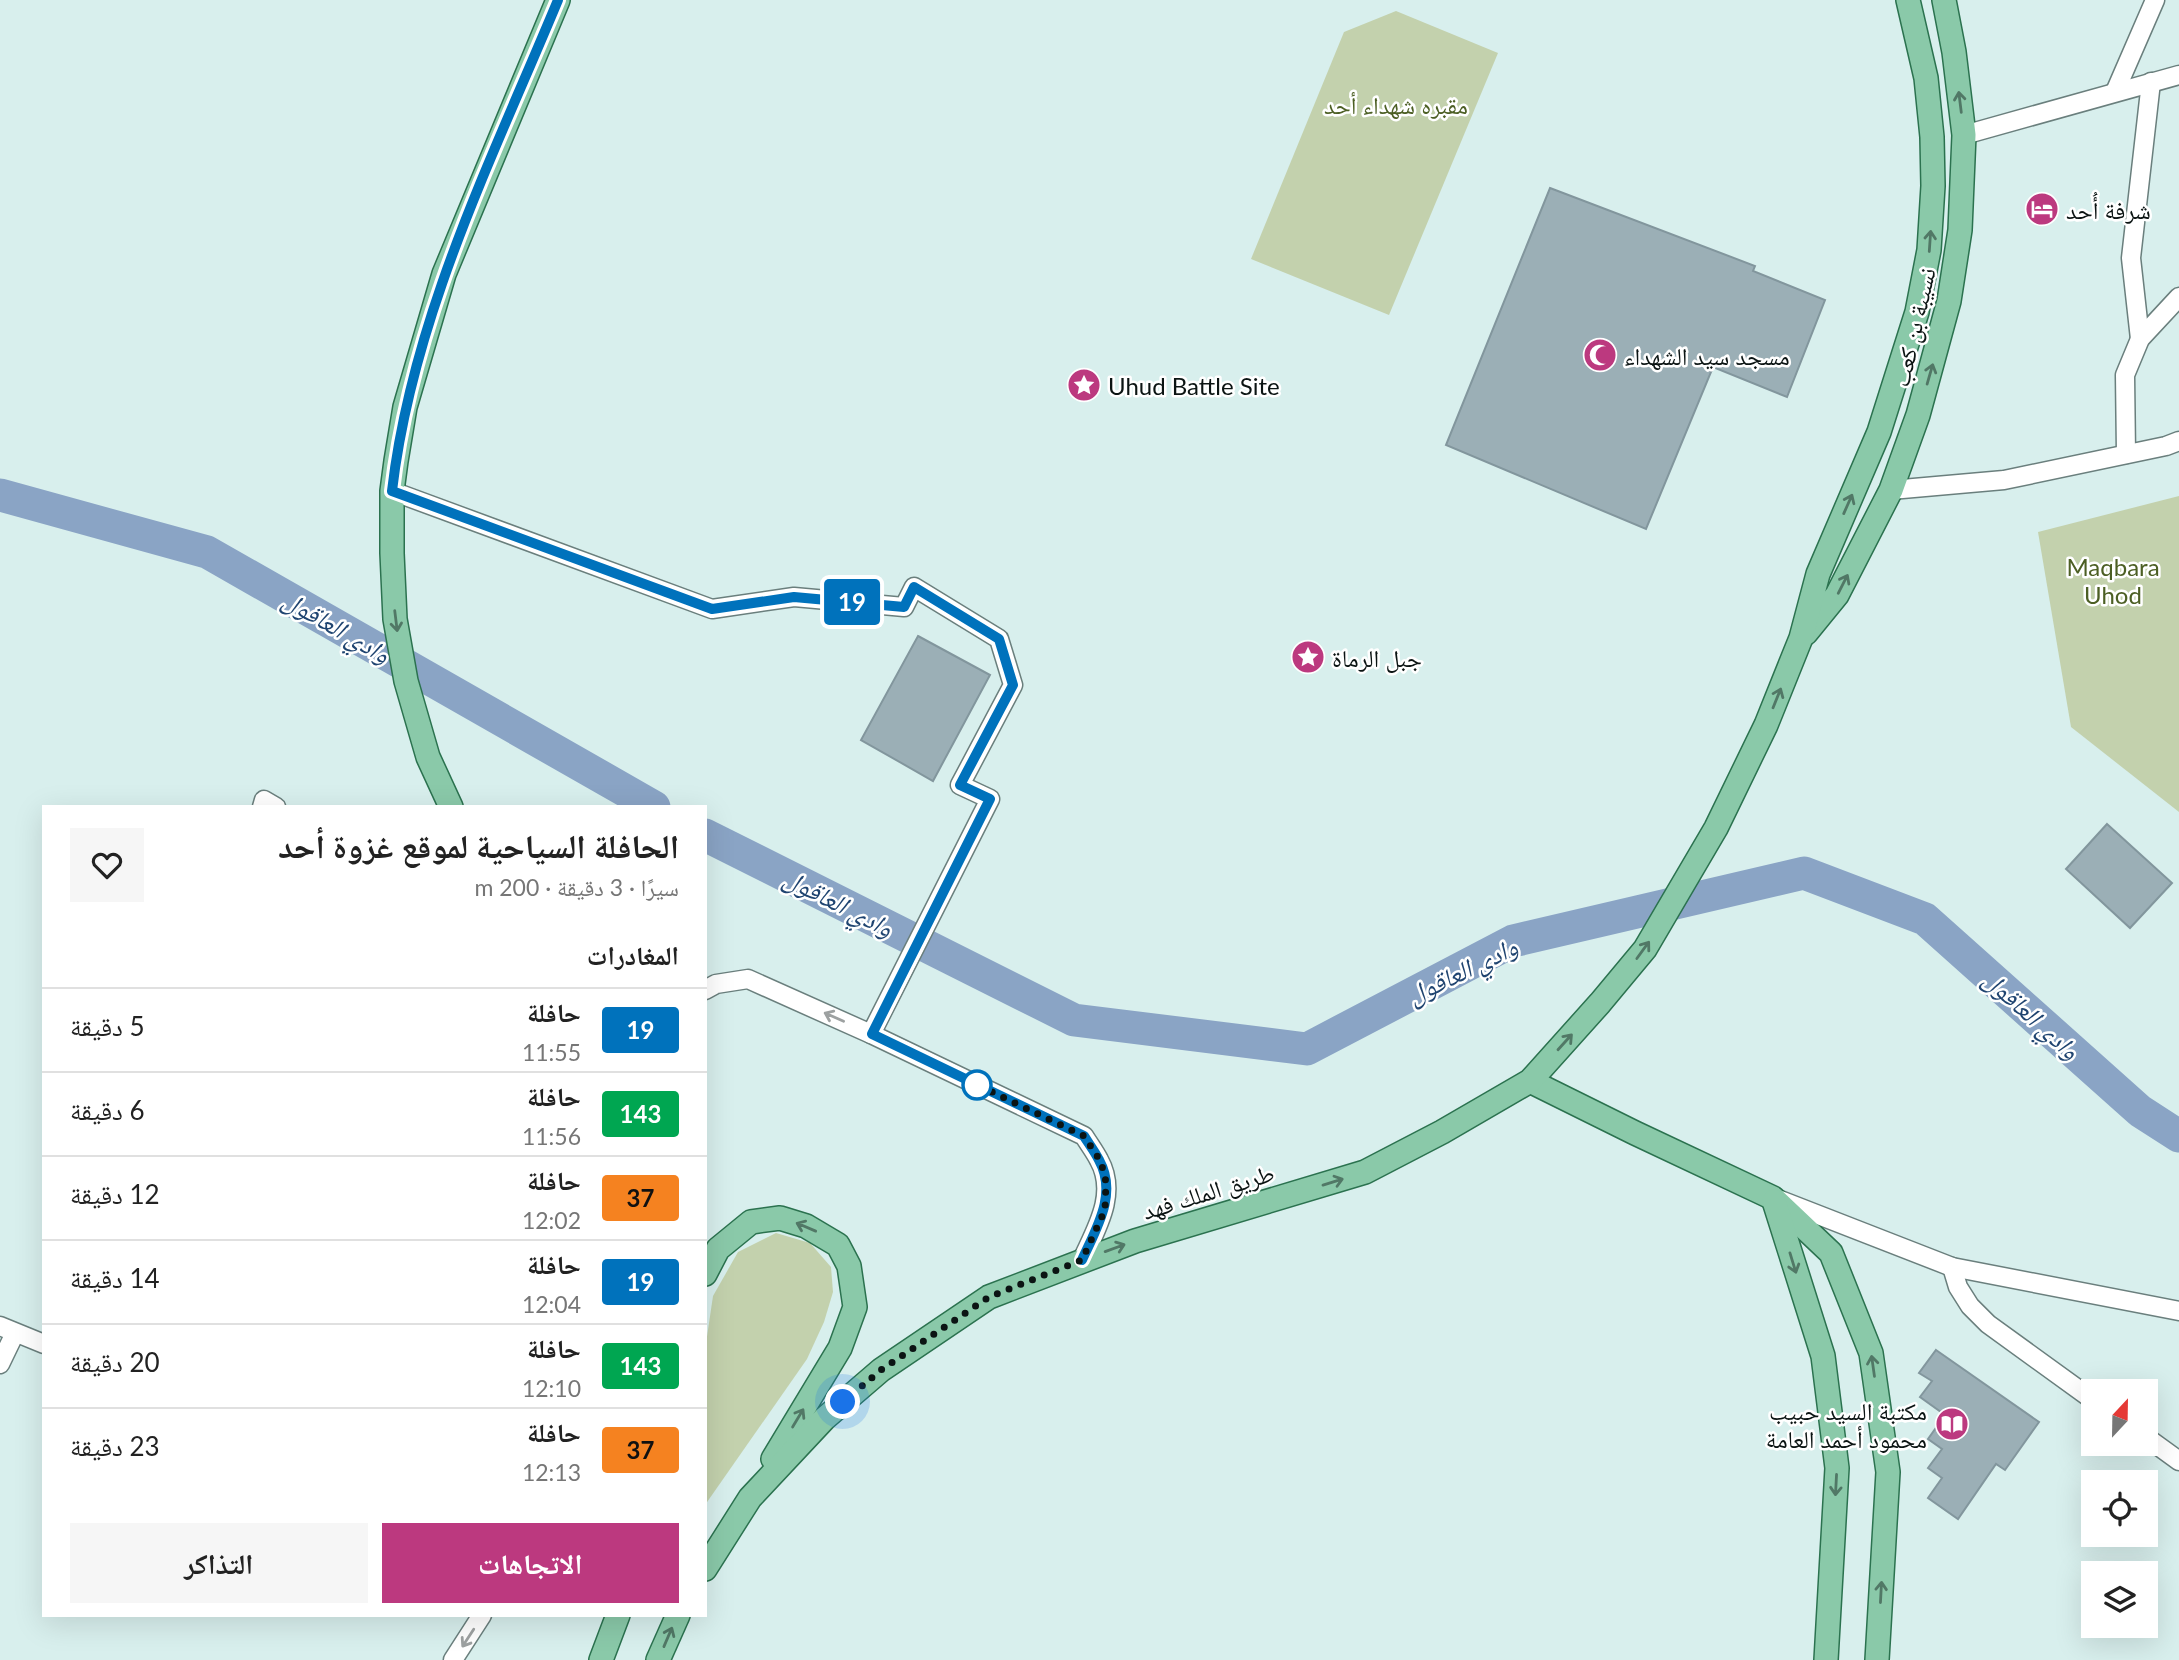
<!DOCTYPE html>
<html lang="ar">
<head>
<meta charset="utf-8">
<style>
	body { margin:0; font-family:Lato,"Noto Naskh Arabic",sans-serif; background:#f6f6f6; color:#222; direction:rtl; height:100vh; display:flex; flex-direction:column; font-size:26px; white-space:nowrap }
	* { box-sizing:border-box; margin:0 }
	p { font-size:23px; color:#767676 }
	.icon { flex:none; width:38px; height:38px; fill:none; stroke:currentColor; stroke-width:2; stroke-linecap:round; stroke-linejoin:round }
	.map { position:relative; flex:1; overflow:hidden; direction:ltr }
	.panel { position:absolute; left:42px; top:805px; width:665px; height:812px; display:flex; flex-direction:column; background:#fff; border-radius:0px; box-shadow:0 7px 28px #0002; direction:rtl }
	.panel>* { flex:none }
	.badge { padding:0 14px; border-radius:5px; font-size:24px; line-height:46px }
	.needle { width:46px; rotate:22deg }
	.controls { position:absolute; left:2081px; top:1379px; display:grid; gap:14px }
	.controls a { display:grid; place-items:center; width:77px; height:77px; border-radius:0px; background:#fff; box-shadow:0 7px 28px #0002; font-size:35px }
	.you { position:absolute; width:35px; height:35px; margin:-18px; border:5px solid #fff; border-radius:50%; background:#1a73e8; box-shadow:0 0 0 10px #1a73e833 }
	.map>.badge { position:absolute; translate:-50% -50%; box-shadow:0 0 0 4px #fff }
	h2 { padding:0 28px; font-size:26px; line-height:63px }
	.round { display:grid; place-items:center; flex:none; width:74px; height:74px; border-radius:0px; background:#f6f6f6 }
	.summary { display:flex; align-items:center; justify-content:space-between; height:119px; padding:0 28px }
	h1 { font-size:33px; font-weight:700; line-height:52px }
	.button { display:flex; gap:14px; margin-top:auto; padding:14px 28px }
	.button a { flex:1; height:80px; border-radius:0px; background:#bc397f; color:#fff; font-size:28px; font-weight:700; line-height:80px; text-align:center }
	.button a+a { background:#f6f6f6; color:#222 }
	ul { padding:0; list-style:none }
	li { display:flex; align-items:center; gap:21px; height:84px; padding:0 28px; border-top:2px solid #e0e0e0 }
	li div { flex:1 }
	li b { display:block; font-size:26px }
	li em { font-style:normal }
	li .badge { min-width:77px; font-weight:700; text-align:center }
	.map>svg:first-child { display:block }
	.green { fill:#c3d1ad }
	.lines { fill:none; stroke-linecap:round; stroke-linejoin:round }
	.river { stroke:#8aa4c5; stroke-width:33 }
	.building { fill:#9bafb6; stroke:#82969d; stroke-width:2 }
	.minor-casing { stroke:#6a7f7d; stroke-width:21 }
	.major-casing { stroke:#2b724f; stroke-width:26 }
	.minor { stroke:#fff; stroke-width:18 }
	.major { stroke:#8ac9a9; stroke-width:23 }
	.oneway { stroke:#517866 }
	.oneway2 { stroke:#9da1a1 }
	.line-casing { stroke:#fff; stroke-width:16 }
	.line { stroke:#0072bc; stroke-width:10 }
	.walk { stroke:#0b1413; stroke-width:7; stroke-dasharray:0 12.6 }
	.stop-dot { fill:#fff; stroke:#0072bc; stroke-width:3.5 }
	.labels { text-anchor:middle; dominant-baseline:central; stroke-width:5; stroke-linejoin:round; paint-order:stroke }
	.park-label { font-size:24px; fill:#4c5f24; stroke:#fff }
	.poi-label { font-size:24px; fill:#0b1413; stroke:#fff; text-anchor:start }
	.street-label { font-size:24px; fill:#0b1413; stroke:#fff }
	.water-label { font-size:26px; font-style:italic; fill:#1f4470; stroke:#fff }
</style>
</head>
<body>
<div class="map">
<svg width="2179" height="1660" viewBox="0 0 2179 1660">
	<rect width="100%" height="100%" fill="#d8efed"/>
	<g class="green">
		<polygon points="1396,11 1498,53 1389,315 1251,259 1344,32"/>
		<polygon points="2179,496 2179,812 2071,727 2038,532"/>
		<polygon points="776,1233 810,1243 831,1267 833,1292 824,1322 807,1359 705,1505 705,1350 713,1296 738,1252"/>
	</g>
	<g class="lines">
		<g class="river">
			<polyline points="0,495 207,552 654,807"/>
			<polyline points="705,835 1074,1020 1307,1049 1513,941 1804,873 1925,919 2140,1111 2179,1136"/>
		</g>
	</g>
	<g class="building">
		<polygon points="1550,188 1755,266 1753,271 1825,300 1787,397 1713,367 1646,529 1446,445"/>
		<polygon points="918,636 990,675 933,781 861,740"/>
		<polygon points="2107,824 2172,883 2130,928 2066,869"/>
		<polygon points="1936,1350 2039,1422 2005,1470 1996,1464 1958,1519 1928,1498 1942,1478 1928,1468 1942,1449 1928,1439 1945,1415 1920,1397 1932,1381 1919,1373"/>
	</g>
	<g class="lines">
		<defs>
			<g id="minor">
				<polyline points="2115,92 2155,0"/>
				<polyline points="1964,135 2179,75"/>
				<polyline points="2140,339 2131,258 2151,82"/>
				<polyline points="2126,454 2125,375 2140,339 2179,297"/>
				<polyline points="1891,490 2004,480 2166,446 2179,441"/>
				<polyline points="392,491 712,609 794,597 904,607 914,587 999,639 1013,685 960,785 990,799 871,1034"/>
				<polyline points="262,807 264,800 276,807"/>
				<path d="M705,990L716,984L748,979L871,1034L1084,1136C1089,1144 1095,1152 1099,1160C1118,1194 1096,1229 1082,1260"/>
				<polyline points="1780,1200 1952,1267 2179,1311"/>
				<polyline points="1952,1267 1958,1287 1970,1306 1988,1324 2093,1400"/>
				<polyline points="0,1326 44,1344"/>
				<polyline points="0,1364 15,1333"/>
				<polyline points="2146,1437 2179,1461"/>
				<polyline points="453,1660 482,1615"/>
			</g>
			<g id="major">
				<polyline points="1806,633 1837,595 1891,490 1918,415 1949,301 1960,230 1964,135 1954,52 1944,0"/>
				<polyline points="451,807 428,757 406,681 395,619 392,553 392,491 396,461 405,407 444,274 558,0"/>
				<polyline points="1530,1081 1635,1133 1773,1198 1831,1253 1871,1353 1888,1472 1877,1660"/>
				<polyline points="1774,1201 1823,1356 1837,1468 1826,1660"/>
				<polyline points="705,1274 718,1249 751,1222 780,1218 806,1226 838,1245 849,1266 855,1307 840,1348 773,1459"/>
				<polyline points="705,1569 750,1498 824,1419 881,1370 989,1297 1135,1241 1365,1172 1442,1132 1530,1081 1600,1003 1645,949 1716,828 1766,725 1801,638 1818,574 1879,432 1917,312 1929,250 1933,186 1932,137 1926,78 1908,0"/>
				<polyline points="601,1660 618,1615"/>
				<polyline points="658,1660 678,1615"/>
			</g>
		</defs>
		<use href="#minor" class="minor-casing"/>
		<use href="#major" class="major-casing"/>
		<use href="#minor" class="minor"/>
		<use href="#major" class="major"/>
	</g>
	<defs><path id="oneway-shaft" d="M-6 0H5M1.5-3L5.5 0L1.5 3" fill="none" stroke-width="1.6" stroke-linecap="round" stroke-linejoin="round" transform="scale(1.75)"/></defs>
	<g class="oneway">
		<use href="#oneway-shaft" transform="translate(1960 102) rotate(-97)"/>
		<use href="#oneway-shaft" transform="translate(1930 241) rotate(-86)"/>
		<use href="#oneway-shaft" transform="translate(1930 374) rotate(-74)"/>
		<use href="#oneway-shaft" transform="translate(1848 504) rotate(-66)"/>
		<use href="#oneway-shaft" transform="translate(1843 584) rotate(-63)"/>
		<use href="#oneway-shaft" transform="translate(396 621) rotate(83)"/>
		<use href="#oneway-shaft" transform="translate(1777 698) rotate(-68)"/>
		<use href="#oneway-shaft" transform="translate(1643 950) rotate(-54)"/>
		<use href="#oneway-shaft" transform="translate(1565 1042) rotate(-48)"/>
		<use href="#oneway-shaft" transform="translate(1333 1182) rotate(-17)"/>
		<use href="#oneway-shaft" transform="translate(806 1227) rotate(-157)"/>
		<use href="#oneway-shaft" transform="translate(1115 1248) rotate(-20)"/>
		<use href="#oneway-shaft" transform="translate(1793 1263) rotate(73)"/>
		<use href="#oneway-shaft" transform="translate(1873 1366) rotate(-98)"/>
		<use href="#oneway-shaft" transform="translate(798 1418) rotate(-59)"/>
		<use href="#oneway-shaft" transform="translate(1836 1485) rotate(93)"/>
		<use href="#oneway-shaft" transform="translate(1881 1592) rotate(-87)"/>
		<use href="#oneway-shaft" transform="translate(668 1637) rotate(-67)"/>
	</g>
	<g class="oneway2">
		<use href="#oneway-shaft" transform="translate(834 1017) rotate(-156)"/>
		<use href="#oneway-shaft" transform="translate(468 1638) rotate(123)"/>
	</g>
	<g class="lines">
		<defs>
			<path id="line" d="M558,0C492,159 412,318 392,491L712,609L794,597L904,607L914,587L999,639L1013,685L960,785L990,799L872,1034L1084,1136C1089,1144 1095,1152 1099,1160C1118,1194 1096,1229 1082,1260"/>
		</defs>
		<use href="#line" class="line-casing"/>
		<use href="#line" class="line"/>
		<polyline class="walk" points="843,1402 881,1370 989,1297 1082,1260 1105,1210 1106,1182 1101,1162 1084,1136 967,1080 977,1085"/>
	</g>
	<defs>
		<symbol id="hotel-disc" viewBox="-11 -11 22 22"><circle r="9.5" fill="#bc397f" stroke="#fff"/><path d="M-6-4.5h1.5V1H6V5H4.5V3h-9V5H-6ZM-4 0a1.8 1.8 0 1 1 3.6 0ZM.5 0V-2.5h3Q6-2.5 6 0Z" fill="#fff"/></symbol>
		<symbol id="mosque-disc" viewBox="-11 -11 22 22"><circle r="9.5" fill="#bc397f" stroke="#fff"/><path d="M3.5-4.9A6 6 0 1 0 3.5 4.9A5 5 0 1 1 3.5-4.9Z" fill="#fff"/></symbol>
		<symbol id="sight-disc" viewBox="-11 -11 22 22"><circle r="9.5" fill="#bc397f" stroke="#fff"/><path d="M0-6L1.8-2.2L6-1.7L2.9 1.2L3.7 5.4L0 3.3L-3.7 5.4L-2.9 1.2L-6-1.7L-1.8-2.2Z" fill="#fff"/></symbol>
		<symbol id="library-disc" viewBox="-11 -11 22 22"><circle r="9.5" fill="#bc397f" stroke="#fff"/><path d="M-6-4Q-3-5.5-.7-3.5V5Q-3 3-6 4ZM6-4Q3-5.5 .7-3.5V5Q3 3 6 4Z" fill="#fff"/></symbol>
	</defs>
	<g fill-rule="evenodd">
		<use href="#hotel-disc" x="2023" y="190" width="38" height="38"/>
		<use href="#mosque-disc" x="1581" y="336" width="38" height="38"/>
		<use href="#sight-disc" x="1065" y="366" width="38" height="38"/>
		<use href="#sight-disc" x="1289" y="638" width="38" height="38"/>
		<use href="#library-disc" x="1933" y="1405" width="38" height="38"/>
	</g>
	<circle class="stop-dot" cx="977" cy="1085" r="14"/>
	<g class="labels">
		<g class="park-label">
			<text x="1396" y="104">مقبره شهداء أحد</text>
			<text x="2113" y="566">Maqbara<tspan x="2113" dy="28">Uhod</tspan></text>
		</g>
		<g class="poi-label">
			<text x="2066" y="209">شرفة أُحد</text>
			<text x="1624" y="355">مسجد سيد الشهداء</text>
			<text x="1108" y="385">Uhud Battle Site</text>
			<text x="1332" y="657">جبل الرماة</text>
			<text x="1927" y="1410" text-anchor="end">مكتبة السيد حبيب<tspan x="1927" dy="28">محمود أحمد العامة</tspan></text>
		</g>
		<g class="street-label">
			<text transform="translate(1913 327) rotate(-77)">نسيبة بن كعب</text>
			<text transform="translate(1208 1191) rotate(-17)">طريق الملك فهد</text>
		</g>
		<g class="water-label">
			<text transform="translate(337 626) rotate(30)">وادي العاقول</text>
			<text transform="translate(839 902) rotate(27)">وادي العاقول</text>
			<text transform="translate(1462 970) rotate(-26)">وادي العاقول</text>
			<text transform="translate(2032 1014) rotate(42)">وادي العاقول</text>
		</g>
	</g>
</svg>
<div class="controls">
<a><svg class="needle" viewBox="-14 -14 28 28"><path d="M0-13l5 13h-10z" fill="#e53935"/><path d="M0 13l5-13h-10z" fill="#767676"/></svg></a>
<a><svg class="icon" aria-label="locate" viewBox="0 0 24 24"><circle cx="12" cy="12" r="6"/><path d="M12 2v4M12 18v4M2 12h4M18 12h4"/></svg></a>
<a><svg class="icon" aria-label="layers" viewBox="0 0 24 24"><path d="M12 4l9 5-9 5-9-5zM3 14l9 5 9-5"/></svg></a>
</div>
<div class="you" style="left:843px;top:1402px"></div>
<b class="badge" style="left:852px;top:602px;background:#0072bc;color:#fff">19</b>
<section class="panel">
<div class="summary"><div><h1>الحافلة السياحية لموقع غزوة أحد</h1><p>سيرًا · 3 دقيقة · 200 m</p></div><a class="round"><svg class="icon" aria-label="heart" viewBox="0 0 24 24"><path d="M12 20l-8-8c-3-5 5-10 8-4 3-6 11-1 8 4z"/></svg></a></div>
<h2>المغادرات</h2>
<ul>
<li><span class="badge" style="background:#0072bc;color:#fff">19</span><div><b>حافلة</b><p>11:55</p></div><em>5 دقيقة</em></li>
<li><span class="badge" style="background:#00a651;color:#fff">143</span><div><b>حافلة</b><p>11:56</p></div><em>6 دقيقة</em></li>
<li><span class="badge" style="background:#f58220;color:#111">37</span><div><b>حافلة</b><p>12:02</p></div><em>12 دقيقة</em></li>
<li><span class="badge" style="background:#0072bc;color:#fff">19</span><div><b>حافلة</b><p>12:04</p></div><em>14 دقيقة</em></li>
<li><span class="badge" style="background:#00a651;color:#fff">143</span><div><b>حافلة</b><p>12:10</p></div><em>20 دقيقة</em></li>
<li><span class="badge" style="background:#f58220;color:#111">37</span><div><b>حافلة</b><p>12:13</p></div><em>23 دقيقة</em></li>
</ul>
<div class="button"><a>الاتجاهات</a><a>التذاكر</a></div>
</section>
</div>
</body>
</html>
